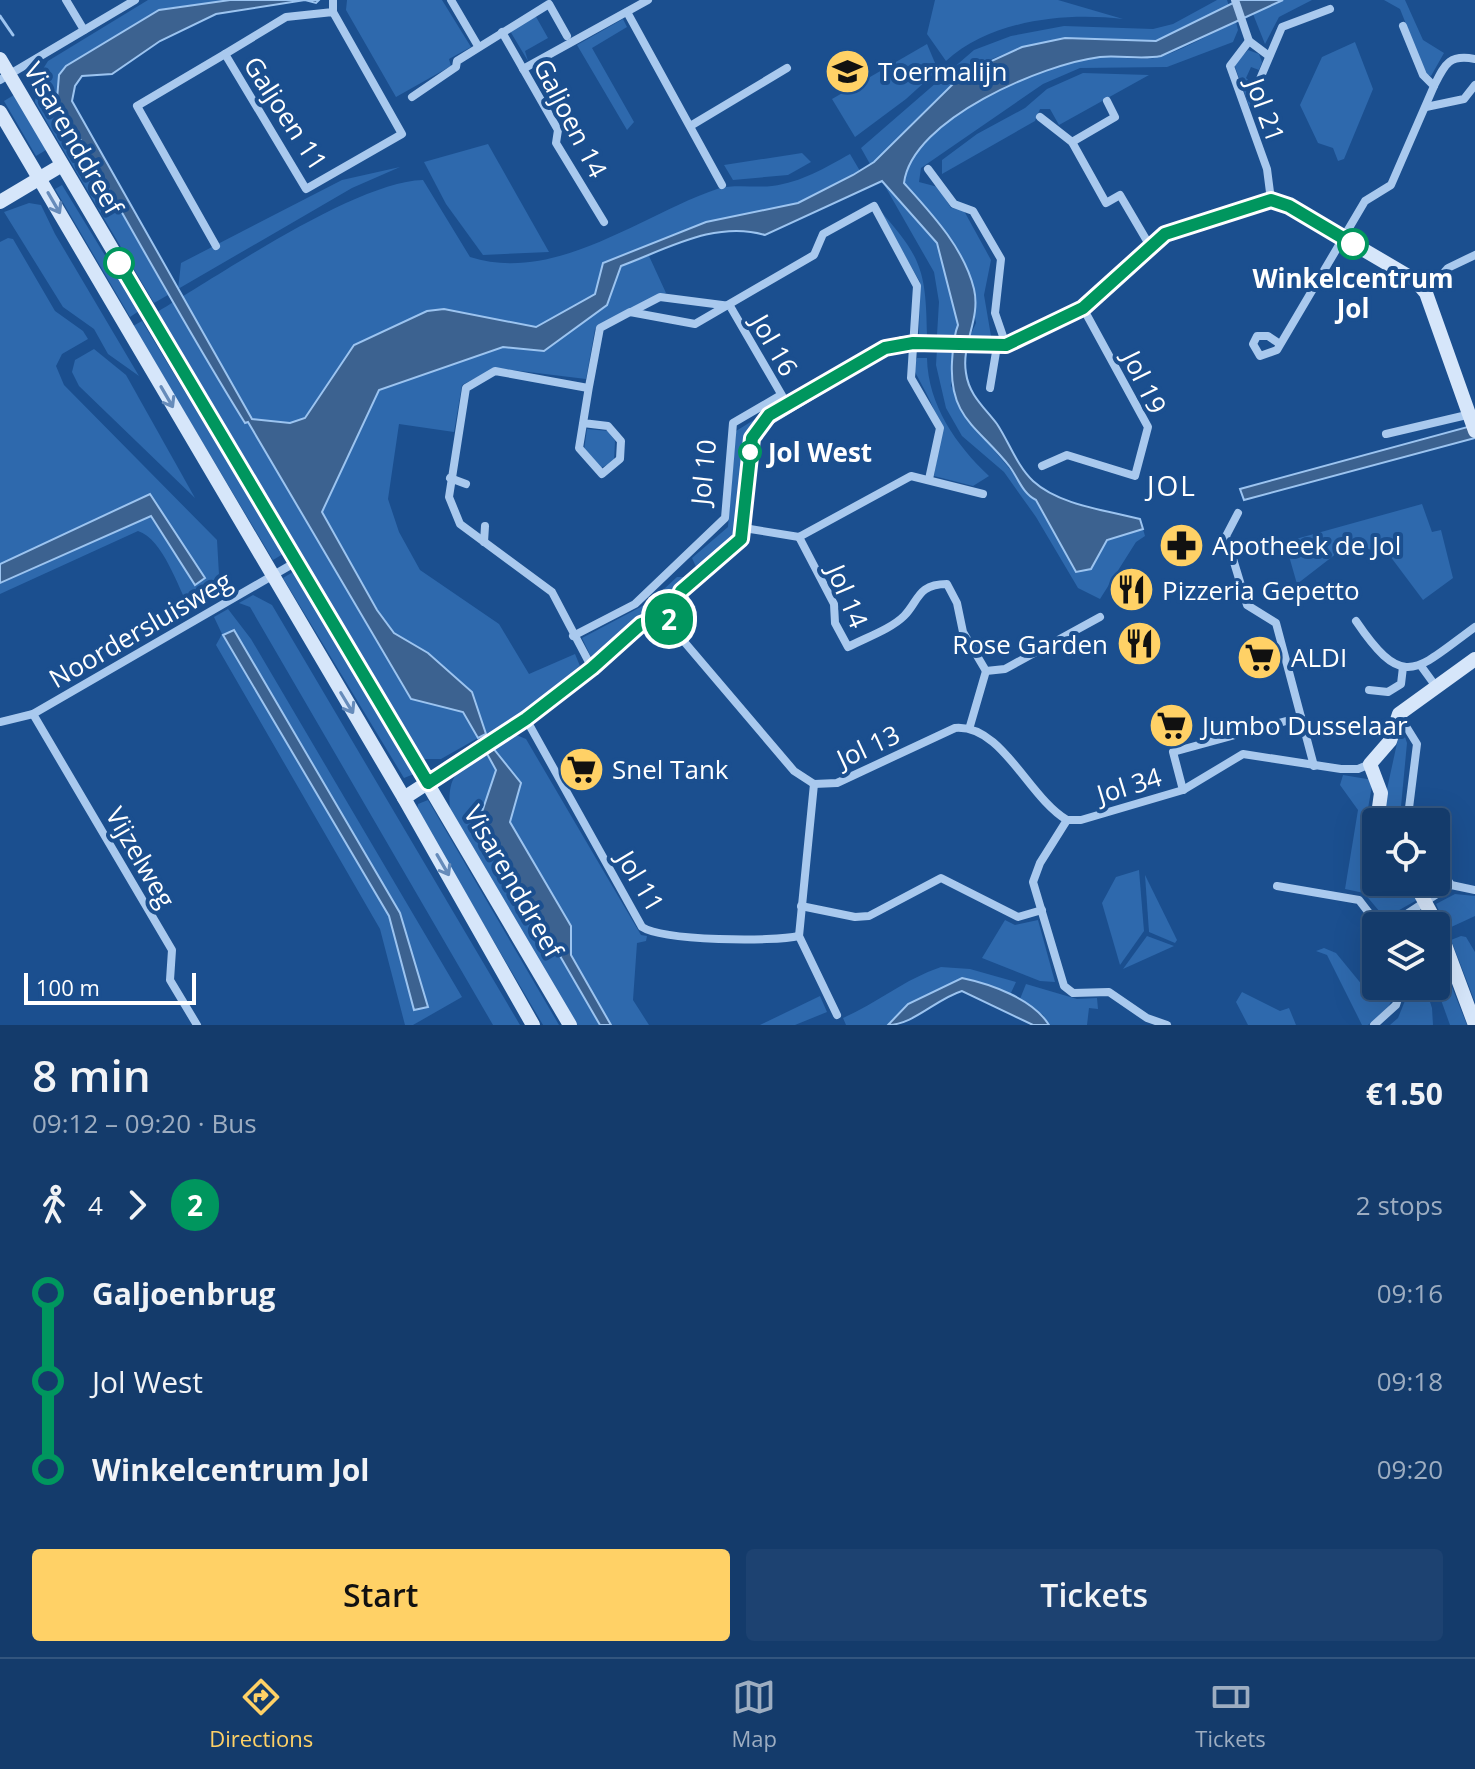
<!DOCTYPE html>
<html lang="en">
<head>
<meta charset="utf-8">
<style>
	body { margin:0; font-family:"Open Sans",sans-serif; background:#1d4271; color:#f1f3f6; height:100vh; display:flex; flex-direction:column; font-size:30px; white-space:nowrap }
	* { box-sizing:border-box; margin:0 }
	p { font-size:26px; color:#9dadc1 }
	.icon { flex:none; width:44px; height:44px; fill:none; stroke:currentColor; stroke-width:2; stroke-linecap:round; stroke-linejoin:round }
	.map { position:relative; height:1025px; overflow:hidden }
	.side { display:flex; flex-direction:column; background:#143b6b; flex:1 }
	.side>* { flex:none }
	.badge { padding:0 16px; border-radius:26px; font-size:28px; line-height:52px }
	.fabs { position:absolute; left:1362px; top:808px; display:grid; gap:16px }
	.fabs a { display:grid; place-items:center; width:88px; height:88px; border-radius:8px; background:#143b6b; box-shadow:0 8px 32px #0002,0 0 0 2px #33557e; font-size:40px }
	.scale { position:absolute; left:24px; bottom:20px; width:172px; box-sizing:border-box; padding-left:8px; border:4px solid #fff; border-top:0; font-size:22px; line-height:28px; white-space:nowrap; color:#fff; -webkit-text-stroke:6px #1b4f8f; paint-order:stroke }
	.map>.badge { position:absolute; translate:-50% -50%; box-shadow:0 0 0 4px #fff }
	.legs { display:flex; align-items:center; gap:12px; height:88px; padding:0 32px; font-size:26px }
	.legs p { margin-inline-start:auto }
	.headline { display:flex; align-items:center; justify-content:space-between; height:136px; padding:0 32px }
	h1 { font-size:44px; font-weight:600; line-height:60px }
	.cta { display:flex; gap:16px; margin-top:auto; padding:16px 32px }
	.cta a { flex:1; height:92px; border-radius:8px; background:#ffd166; color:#111; font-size:32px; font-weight:600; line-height:92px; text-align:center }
	.cta a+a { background:#1d4271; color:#f1f3f6 }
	ul { padding:0 32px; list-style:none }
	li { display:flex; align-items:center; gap:28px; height:88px; font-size:30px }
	li i { display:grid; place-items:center; width:12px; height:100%; margin:0 10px; background:currentColor }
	li i::after { content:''; width:20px; height:20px; margin:-10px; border:6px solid; border-radius:50%; background:#143b6b }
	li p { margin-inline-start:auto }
	li:first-child i { background:linear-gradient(#0000 50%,currentColor 0) }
	li:last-child i { background:linear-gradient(currentColor 50%,#0000 0) }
	.tab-bar { display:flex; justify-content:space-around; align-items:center; height:112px; border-top:2px solid #33557e; background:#143b6b; font-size:22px; color:#9dadc1 }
	.tab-bar a { display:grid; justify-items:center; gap:4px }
	.tab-bar .on { color:#ffd166 }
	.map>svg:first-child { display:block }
	.green { fill:#2e69ad; fill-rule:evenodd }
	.water { fill:#3c6290; stroke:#9cc4f0; stroke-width:2 }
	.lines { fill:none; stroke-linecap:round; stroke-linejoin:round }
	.stream { stroke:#9cc4f0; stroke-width:3 }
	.street { stroke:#a9c9ee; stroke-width:8 }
	.secondary { stroke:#d6e6fa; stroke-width:14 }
	.oneway { stroke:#668bba }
	.line-1-casing { stroke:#fff; stroke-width:18 }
	.line-1 { stroke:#00965e; stroke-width:12 }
	.stop-1-dot { fill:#fff; stroke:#00965e; stroke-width:4 }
	.labels { text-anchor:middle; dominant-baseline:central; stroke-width:8; stroke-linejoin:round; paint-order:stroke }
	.poi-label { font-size:26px; fill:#fff; stroke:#1b4f8f; text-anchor:start }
	.street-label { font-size:26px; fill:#fff; stroke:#1b4f8f }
	.stop-label { font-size:26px; font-weight:bold; fill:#fff; stroke:#1b4f8f }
	.neighbourhood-label { font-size:28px; letter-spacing:2px; fill:#fff; stroke:#1b4f8f }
</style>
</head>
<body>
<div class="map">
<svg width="1475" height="1025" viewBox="0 0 1475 1025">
	<rect width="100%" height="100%" fill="#1b4f8f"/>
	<g class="green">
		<polygon points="148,0 230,0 169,8 66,66 57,99 168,295 154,303 35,102 38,77 48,61"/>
		<polygon points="347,0 442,0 471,47 449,59 451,66 396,97 346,10"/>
		<path d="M935,0H1058L1123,19C1065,12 991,20 946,61L927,34Z"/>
		<polygon points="1217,0 1227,0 1229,6 1156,41 1065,38 1022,47 987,61 963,74 874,162 870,164 861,148 974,50 1011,36 1064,26 1153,29 1173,24"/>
		<polygon points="1283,0 1312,0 1279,17 1265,44 1253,14"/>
		<polygon points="1384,0 1405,0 1423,40 1444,53 1431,76 1426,74 1400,9"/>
		<polygon points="535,15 548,38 525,51 528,61 510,31"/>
		<polygon points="623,19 627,27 592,48 634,122 627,130 577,45"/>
		<path d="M1236,22L1238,30L1233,42L1167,67L1080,68L1043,84L921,168L919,182L938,187L951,208L963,209L991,260L984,295L991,336H970L976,323L965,262L933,216L904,183C912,119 1043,62 1102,57C1122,55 1142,63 1163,56C1188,47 1212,33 1236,22Z"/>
		<polygon points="1355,42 1373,89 1344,159 1338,161 1333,148 1318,143 1300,105 1322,57"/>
		<polygon points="927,44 938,70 906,99 855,137 832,99"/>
		<polygon points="1248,50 1259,54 1262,62 1259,70 1251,67 1246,78 1259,90 1250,108 1234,64"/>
		<polygon points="1083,73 1149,75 1059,125 1050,109 1040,109 1035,121 942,174 942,160 977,134 1025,108 1047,89"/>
		<polygon points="14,95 46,150 36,156 4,101"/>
		<polygon points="488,144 549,252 483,255 446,204 424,162"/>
		<polygon points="802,153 811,162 788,175 733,180 724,165"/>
		<path d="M850,154L860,171L798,203L706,222L604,263L595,294L536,327L444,309L427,311L354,345L305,418L290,423L246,419L411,699L463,712L478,738L441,759H420L157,312C220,275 355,182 423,180L470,257C555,284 639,216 717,189C734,184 755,188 772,186C802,182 825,168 850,154Z"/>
		<polygon points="400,167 352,188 178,289 181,263 342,180"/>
		<polygon points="882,181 937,243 958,326 954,335 937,335 939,302 934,272"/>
		<polygon points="62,185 139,311 130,317 55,189"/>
		<polygon points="29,203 41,205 55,234 139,376 108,354 94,329 63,307 4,212"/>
		<path d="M877,207C921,257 926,268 927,335H919L920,282Z"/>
		<path d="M8,238L13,239L55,311L83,331L88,339L62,354L56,366L64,385L217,540L220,592L190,610C178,587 163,539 138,531L0,594V583L151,516L194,584L150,495L0,564V242Z"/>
		<polygon points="649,256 666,293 595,329 586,379 495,368 462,385 454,432 399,424 388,499 399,532 420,570 499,624 529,674 575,654 580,666 517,717 486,734 472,692 428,653 394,633 377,610 322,512 379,390 504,347 610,298 621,266"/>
		<polygon points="142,321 283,554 273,560 133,326"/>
		<polygon points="94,349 126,375 195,498 79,386 72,372 75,360"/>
		<polygon points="937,349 953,350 951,386 993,449 1036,500 1076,572 1091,569 1107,540 1143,529 1145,536 1136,542 1100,599 1078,588 1036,517 1004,472 962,436 946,408 936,365"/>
		<path d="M917,358H927C928,405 956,445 989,476L973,486L934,476C945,421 938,416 913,368Z"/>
		<polygon points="757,418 748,436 735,534 697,569 692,558 728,527 736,431"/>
		<polygon points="587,429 608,431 615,441 614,461 599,469 584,450"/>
		<polygon points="1422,504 1432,532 1441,530 1453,578 1423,600 1390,556 1350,543 1297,584 1285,542"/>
		<polygon points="293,572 404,755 414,774 404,778 283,578"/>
		<polygon points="677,577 687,577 591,657 582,638 650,602"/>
		<polygon points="253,595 272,605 520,1025 493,1025 250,607 239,603"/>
		<path d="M228,609L251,639L462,997L413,1025H405L380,929L216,645L222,634L214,617ZM234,630L400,913L414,1010L389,916L224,636Z"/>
		<polygon points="1401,725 1407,743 1400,817 1402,822 1386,822 1382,812"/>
		<polygon points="514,734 526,739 641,935 647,936 646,941 637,943 633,1000 649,1025 611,1025 571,954 571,926 510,822 521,783 493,748"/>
		<path d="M486,752L496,770L480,818L600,1025H576L450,810C447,774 458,770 486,752Z"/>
		<polygon points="1343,775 1373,780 1367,814 1376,836 1376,882 1405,882 1417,900 1385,918 1364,893 1345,889 1358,810 1340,785"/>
		<polygon points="428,800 559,1025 543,1025 417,811 418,804"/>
		<polygon points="1139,870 1144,931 1120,965 1102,903 1116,877"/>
		<polygon points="1145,875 1177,940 1175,943 1149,932"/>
		<polygon points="1455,894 1475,896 1475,916 1447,929 1436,904"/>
		<polygon points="1005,920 1015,925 1038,920 1055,982 1040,981 982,958"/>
		<polygon points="1147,936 1174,946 1123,969"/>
		<polygon points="1461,936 1466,937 1475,952 1475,1002 1451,940"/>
		<polygon points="1436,947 1467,1025 1450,1025 1436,986"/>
		<polygon points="1324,948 1336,953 1363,986 1376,978 1376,986 1400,986 1387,1009 1368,1025 1362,1025 1327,955 1316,951"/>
		<path d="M941,967L970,969L1016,982L1010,995L974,980L908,1004L888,1025H846L843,1018C877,1003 905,979 941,967Z"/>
		<polygon points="1026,984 1077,999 1097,998 1098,1009 1089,1008 1087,1025 1049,1025 1043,1015 1020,999"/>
		<polygon points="1411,986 1425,986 1432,1008 1433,1025 1390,1025 1398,1018"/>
		<polygon points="1242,992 1280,1011 1289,1008 1296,1025 1248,1025 1236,1002"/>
		<polygon points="820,996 827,1012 795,1025 760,1025"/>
	</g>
	<g class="water">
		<path d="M230,0H319L316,3L305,0L216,14L160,41L112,74L82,76L75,86L72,101L252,419L290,423L305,418L354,345L427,311L444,309L536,327L595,294L603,263L706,222L798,203L853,175L874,162L963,74L1022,47L1065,38L1156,41L1239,0H1283L1161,56C1141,60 1121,55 1100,57C1043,64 912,119 904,183C932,214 964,248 974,289C981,319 961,344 966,373C969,395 984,407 997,424C1009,442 1017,466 1033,481C1059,505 1105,510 1140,519L1143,529L1107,540L1091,569L1076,572L1036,500C1023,494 1018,478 1010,467C979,427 949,419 952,362C953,349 953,337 958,325L937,243L882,181L765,235C716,220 667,249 621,266L607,305L544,351L503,347L379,390L322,512L377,610L394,633L428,653L472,692L486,734L478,738L463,712L411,699L248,422L245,423C179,317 120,207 57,99L59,75L66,66L159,10Z"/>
		<polygon points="1475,425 1475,438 1244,500 1240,489"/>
		<polygon points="150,494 205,578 195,585 151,516 0,583 0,564"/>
		<polygon points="234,630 400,913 428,1007 414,1010 389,916 223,635"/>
		<polygon points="493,748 521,783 510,822 571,926 571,955 611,1025 600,1025 480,818 496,770 486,752"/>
		<path d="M962,978C991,984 1033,999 1049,1025H1033L962,991C936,999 913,1025 888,1025L908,1004Z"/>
	</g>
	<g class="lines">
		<polyline class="stream" points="0,16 13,35"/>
		<g class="street">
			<polyline points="66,0 84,30"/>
			<polyline points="451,0 478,46"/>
			<polyline points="1235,0 1249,41 1269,56"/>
			<polyline points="333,12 286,17 225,54 306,189 402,134 333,12 333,0"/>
			<polyline points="627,12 722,185"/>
			<polyline points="502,32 558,130 556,143 604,222"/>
			<polyline points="1249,41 1230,66 1267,169 1271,200"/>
			<polyline points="523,69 648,0"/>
			<polyline points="0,80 135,0"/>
			<polyline points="1257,86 1282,27 1330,9"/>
			<path d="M1434,86C1445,64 1449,54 1475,59"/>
			<polyline points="412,97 456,67 457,61 549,4 567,36"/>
			<polyline points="1426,107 1464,99 1475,85"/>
			<polyline points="1040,117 1072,142 1106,203 1120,195 1150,246"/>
			<polyline points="692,125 787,68"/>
			<polyline points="1072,142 1115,117 1107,101"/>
			<polyline points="928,169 954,204 973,211 1001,259 995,313 1006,345"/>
			<polyline points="216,246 137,106 225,54"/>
			<polyline points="1426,293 1448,268 1475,255"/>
			<polyline points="631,312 660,297 730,306 787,404"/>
			<polyline points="1280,344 1268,336 1257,336 1253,344 1260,356 1277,350 1365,201 1391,185 1434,86 1423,75 1403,26"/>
			<polyline points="588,388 495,371 466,388 449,497 460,524 552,592 592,668"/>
			<polyline points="990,388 997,346"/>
			<path d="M583,423L608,426L621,441L620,459L602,474L579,448C585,408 592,368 600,328L630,312L695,324L814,255L823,234L874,206L917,286L911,378L940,428L929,479"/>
			<polyline points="1386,434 1471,414"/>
			<polyline points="1042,466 1067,455 1135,476 1148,427 1083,308"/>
			<polyline points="450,478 466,484"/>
			<polyline points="1238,513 1226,536 1247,605 1276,623 1301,717"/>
			<polyline points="744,528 799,537 911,476 983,494"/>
			<path d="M799,537L834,604L835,623L848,647C865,638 891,629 904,616C919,601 917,584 947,584L957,603L963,632L986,671L1005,669L1100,617"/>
			<polyline points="484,542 485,526"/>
			<path d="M671,619L681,638L794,771L814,784L837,783L955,728C1002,724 1028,797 1067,820"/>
			<path d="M1356,621C1404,692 1416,670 1475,627"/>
			<polyline points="573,636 635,604 725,518 733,423 781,395"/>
			<polyline points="1421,666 1437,688"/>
			<polyline points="1369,690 1388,692 1401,684 1403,667"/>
			<polyline points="33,714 172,950 170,980 197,1025"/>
			<polyline points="1399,715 1417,744 1408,816 1411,822"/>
			<path d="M526,719L642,927C663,941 773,942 799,936"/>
			<polyline points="0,722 33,714 296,562"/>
			<polyline points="970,726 986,671"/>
			<polyline points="814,784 799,936 837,1015"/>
			<polyline points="1183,790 1173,752 1301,717 1314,766"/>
			<polyline points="1436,862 1451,885 1475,890"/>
			<polyline points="1277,886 1359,900 1379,926"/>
			<polyline points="801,906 855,917 869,916 941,878 1018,917 1042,910"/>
			<polyline points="1388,926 1451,885"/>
			<polyline points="1167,1025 1147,1018 1109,992 1073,993 1064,986 1033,882 1040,863 1067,820 1081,820 1183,790 1243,754 1341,769 1358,769 1370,764"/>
			<polyline points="1374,1025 1396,1005 1402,986"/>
		</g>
		<g class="secondary">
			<polyline points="0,59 570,1025"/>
			<polyline points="0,112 404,798 533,1025"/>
			<polyline points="0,202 62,165"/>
			<polyline points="404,798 526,719 592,668 641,624 657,618 671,619 681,591 741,539 752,438 764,421 885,348 903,343 1006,345 1083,308 1165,234 1271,200 1289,206 1415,280 1426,293 1475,431"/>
			<polyline points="1377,822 1381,793 1370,764 1390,741 1399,714 1475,659"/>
			<polyline points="1414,882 1438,926 1475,1025"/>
		</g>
	</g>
	<defs><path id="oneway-shaft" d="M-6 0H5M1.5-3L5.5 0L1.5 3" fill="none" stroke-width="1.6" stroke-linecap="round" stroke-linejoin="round" transform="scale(2)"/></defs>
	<g class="oneway">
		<use href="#oneway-shaft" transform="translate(54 203) rotate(60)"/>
		<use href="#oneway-shaft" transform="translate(167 397) rotate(60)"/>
		<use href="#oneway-shaft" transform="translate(347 703) rotate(59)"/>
		<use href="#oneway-shaft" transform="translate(443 865) rotate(60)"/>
	</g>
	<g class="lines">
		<defs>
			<polyline id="line-1" points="119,263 428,783 526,719 592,668 641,624 657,618 671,619 681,591 741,539 752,438 769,415 885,348 913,343 1006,345 1083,308 1165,234 1271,200 1289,206 1353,244"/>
		</defs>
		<use href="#line-1" class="line-1-casing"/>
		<use href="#line-1" class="line-1"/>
	</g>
	<defs>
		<symbol id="school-disc" viewBox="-11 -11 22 22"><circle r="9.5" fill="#ffd166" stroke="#1b4f8f"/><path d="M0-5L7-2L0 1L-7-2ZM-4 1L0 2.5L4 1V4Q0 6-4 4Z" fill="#111"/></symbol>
		<symbol id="pharmacy-disc" viewBox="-11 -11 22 22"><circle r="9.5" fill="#ffd166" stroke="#1b4f8f"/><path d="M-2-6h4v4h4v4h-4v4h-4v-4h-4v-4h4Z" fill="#111"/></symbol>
		<symbol id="restaurant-disc" viewBox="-11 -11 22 22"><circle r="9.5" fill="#ffd166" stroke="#1b4f8f"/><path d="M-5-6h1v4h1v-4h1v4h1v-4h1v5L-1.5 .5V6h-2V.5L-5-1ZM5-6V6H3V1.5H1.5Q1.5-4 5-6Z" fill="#111"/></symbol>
		<symbol id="supermarket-disc" viewBox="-11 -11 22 22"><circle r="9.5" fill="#ffd166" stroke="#1b4f8f"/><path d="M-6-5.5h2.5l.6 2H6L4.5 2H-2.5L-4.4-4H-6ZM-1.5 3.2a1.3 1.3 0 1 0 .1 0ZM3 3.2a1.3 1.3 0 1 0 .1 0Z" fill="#111"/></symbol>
	</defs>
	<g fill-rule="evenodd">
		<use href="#school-disc" x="822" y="46" width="51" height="51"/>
		<use href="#pharmacy-disc" x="1156" y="520" width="51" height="51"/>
		<use href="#restaurant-disc" x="1106" y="564" width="51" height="51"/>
		<use href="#restaurant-disc" x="1114" y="618" width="51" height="51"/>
		<use href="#supermarket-disc" x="1234" y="632" width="51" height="51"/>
		<use href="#supermarket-disc" x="1146" y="700" width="51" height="51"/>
		<use href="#supermarket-disc" x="556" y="744" width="51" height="51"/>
	</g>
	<g class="stop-1-dot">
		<circle cx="1353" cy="244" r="14"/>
		<circle cx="119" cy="263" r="14"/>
		<circle cx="750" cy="452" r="10"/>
	</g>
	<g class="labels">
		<g class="poi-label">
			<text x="878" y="71">Toermalijn</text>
			<text x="1212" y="545">Apotheek de Jol</text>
			<text x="1162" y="590">Pizzeria Gepetto</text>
			<text x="1108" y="644" text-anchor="end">Rose Garden</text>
			<text x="1291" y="657">ALDI</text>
			<text x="1202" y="725">Jumbo Dusselaar</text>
			<text x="612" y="769">Snel Tank</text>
		</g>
		<g class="street-label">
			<text transform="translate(1266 110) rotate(70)">Jol 21</text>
			<text transform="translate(286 113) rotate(57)">Galjoen 11</text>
			<text transform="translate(571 118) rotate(63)">Galjoen 14</text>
			<text transform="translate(74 138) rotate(60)">Visarenddreef</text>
			<text transform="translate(775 345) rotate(60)">Jol 16</text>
			<text transform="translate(1145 382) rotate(64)">Jol 19</text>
			<text transform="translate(703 472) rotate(-84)">Jol 10</text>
			<text transform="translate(848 596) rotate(67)">Jol 14</text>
			<text transform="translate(140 629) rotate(-30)">Noordersluisweg</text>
			<text transform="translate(868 746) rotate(-25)">Jol 13</text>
			<text transform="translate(1129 785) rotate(-17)">Jol 34</text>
			<text transform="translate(141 857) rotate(60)">Vijzelweg</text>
			<text transform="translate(514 881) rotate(60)">Visarenddreef</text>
			<text transform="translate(641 881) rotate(59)">Jol 11</text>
		</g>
		<g class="stop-label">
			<text x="1353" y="278">Winkelcentrum<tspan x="1353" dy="30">Jol</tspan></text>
			<text x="768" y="452" text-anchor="start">Jol West</text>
		</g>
		<g class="neighbourhood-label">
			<text x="1172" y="485">JOL</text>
		</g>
	</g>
</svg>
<div class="fabs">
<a><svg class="icon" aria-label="locate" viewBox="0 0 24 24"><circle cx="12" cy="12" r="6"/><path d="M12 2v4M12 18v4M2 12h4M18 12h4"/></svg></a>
<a><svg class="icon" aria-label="layers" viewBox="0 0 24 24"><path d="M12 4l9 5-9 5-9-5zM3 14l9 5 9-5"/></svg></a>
</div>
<div class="scale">100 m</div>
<b class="badge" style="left:669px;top:619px;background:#00965e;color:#fff">2</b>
</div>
<section class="side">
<div class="headline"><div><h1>8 min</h1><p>09:12 – 09:20 · Bus</p></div><b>€1.50</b></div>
<div class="legs"><svg class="icon" aria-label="walk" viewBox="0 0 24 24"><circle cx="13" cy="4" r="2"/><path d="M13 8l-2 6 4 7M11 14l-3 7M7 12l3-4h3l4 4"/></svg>4<svg class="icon" aria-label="forward" viewBox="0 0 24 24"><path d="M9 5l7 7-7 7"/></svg><b class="badge" style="background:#00965e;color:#fff">2</b><p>2 stops</p></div>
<ul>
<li><i style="color:#00965e"></i><b>Galjoenbrug</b><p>09:16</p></li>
<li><i style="color:#00965e"></i><span>Jol West</span><p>09:18</p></li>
<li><i style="color:#00965e"></i><b>Winkelcentrum Jol</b><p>09:20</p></li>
</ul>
<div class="cta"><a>Start</a><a>Tickets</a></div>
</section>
<nav class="tab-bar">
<a class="on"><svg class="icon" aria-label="directions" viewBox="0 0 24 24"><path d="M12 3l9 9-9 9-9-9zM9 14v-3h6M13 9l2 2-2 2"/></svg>Directions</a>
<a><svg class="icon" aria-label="map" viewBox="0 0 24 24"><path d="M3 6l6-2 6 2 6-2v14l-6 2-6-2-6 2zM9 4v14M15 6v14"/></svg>Map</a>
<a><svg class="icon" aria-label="tickets" viewBox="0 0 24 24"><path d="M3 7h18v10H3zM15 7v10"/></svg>Tickets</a>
</nav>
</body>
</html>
